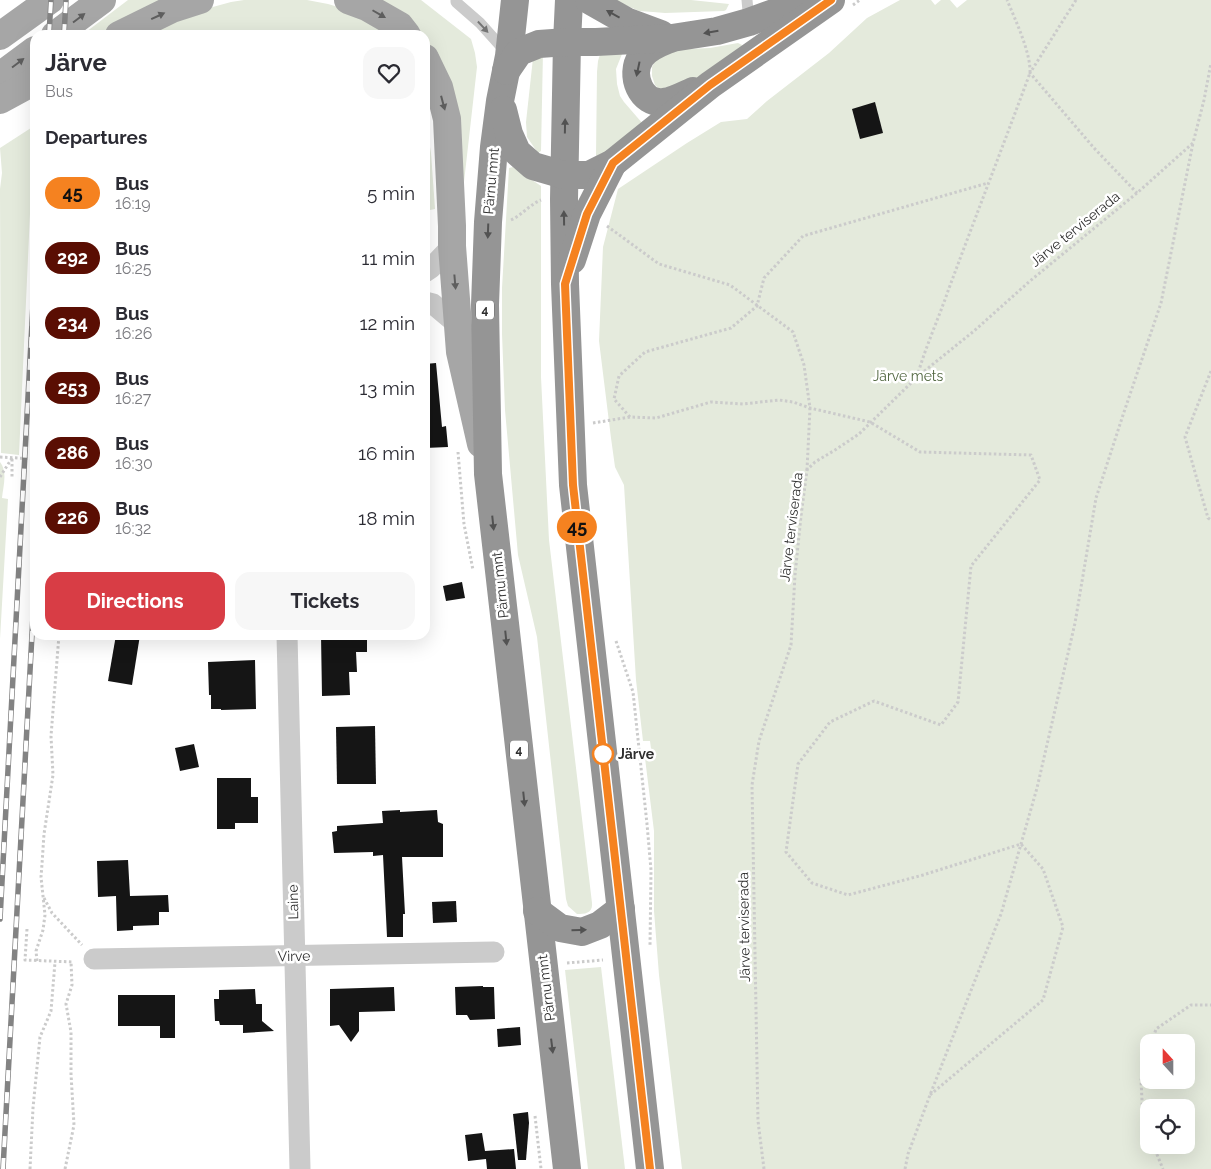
<!DOCTYPE html>
<html lang="en">
<head>
<meta charset="utf-8">
<style>
	body { margin:0; font-family:Raleway,sans-serif; background:#f7f7f7; color:#2b2b33; height:100vh; display:flex; flex-direction:column; font-size:19px; white-space:nowrap }
	* { box-sizing:border-box; margin:0 }
	p { font-size:16px; color:#7c7c81 }
	.icon { flex:none; width:28px; height:28px; fill:none; stroke:currentColor; stroke-width:2; stroke-linecap:round; stroke-linejoin:round }
	.map { position:relative; flex:1; overflow:hidden }
	.drawer { position:absolute; left:30px; top:30px; width:400px; height:610px; display:flex; flex-direction:column; background:#fff; border-radius:15px; box-shadow:0 5px 20px #0002 }
	.drawer>* { flex:none }
	.badge { padding:0 10px; border-radius:16px; font-size:18px; line-height:32px }
	.needle { width:32px; rotate:339deg }
	.buttons { position:absolute; left:1140px; top:1034px; display:grid; gap:10px }
	.buttons a { display:grid; place-items:center; width:55px; height:55px; border-radius:10px; background:#fff; box-shadow:0 5px 20px #0002; font-size:25px }
	.map>.badge { position:absolute; translate:-50% -50%; box-shadow:0 0 0 2px #fff }
	h2 { padding:0 15px; font-size:19px; line-height:45px }
	.round { display:grid; place-items:center; flex:none; width:52px; height:52px; border-radius:15px; background:#f7f7f7 }
	.headline { display:flex; align-items:center; justify-content:space-between; height:85px; padding:0 15px }
	h1 { font-size:24px; font-weight:700; line-height:38px }
	.action { display:flex; gap:10px; margin-top:auto; padding:10px 15px }
	.action a { flex:1; height:58px; border-radius:15px; background:#d83d45; color:#fff; font-size:20px; font-weight:700; line-height:58px; text-align:center }
	.action a+a { background:#f7f7f7; color:#2b2b33 }
	ul { padding:0; list-style:none }
	li { display:flex; align-items:center; gap:15px; height:65px; padding:0 15px }
	li div { flex:1 }
	li b { display:block; font-size:19px }
	li em { font-style:normal }
	li .badge { min-width:55px; font-weight:700; text-align:center }
	.map>svg:first-child { display:block }
	.green { fill:#e4eadc; fill-rule:evenodd }
	.building { fill:#151515 }
	.lines { fill:none; stroke-linecap:round; stroke-linejoin:round }
	.path { stroke:#cbcbcb; stroke-width:3; stroke-dasharray:2.5 2.5; stroke-linecap:butt }
	.lane { stroke:#cbcbcb; stroke-width:11 }
	.street { stroke:#cbcbcb; stroke-width:21 }
	.primary { stroke:#a6a6a6; stroke-width:28 }
	.highway { stroke:#959595; stroke-width:28 }
	.rail-casing { stroke:#838383; stroke-width:5.5 }
	.rail { stroke:#fff; stroke-width:4; stroke-dasharray:11; stroke-linecap:butt }
	.oneway { fill:#5e5e5e }
	.oneway2 { fill:#525252 }
	.oneway3 { fill:#757575 }
	.line-casing { stroke:#fff; stroke-width:11 }
	.line { stroke:#f58220; stroke-width:8 }
	.stop-dot { fill:#fff; stroke:#f58220; stroke-width:2.5 }
	.labels { text-anchor:middle; dominant-baseline:central; stroke-width:5; stroke-linejoin:round; paint-order:stroke }
	.shield { fill:#fff; stroke:#6d6d6d; stroke-width:1 }
	.shield-label { font-size:12px; font-weight:bold; fill:#2e2e2e }
	.street-label { font-size:14px; fill:#2e2e2e; stroke:#fff }
	.park-label { font-size:14px; fill:#50663f; stroke:#fff }
	.stop-label { font-size:14px; font-weight:bold; fill:#2e2e2e; stroke:#fff; text-anchor:start }
</style>
</head>
<body>
<div class="map">
<svg width="1211" height="1169" viewBox="0 0 1211 1169">
	<rect width="100%" height="100%" fill="#fff"/>
	<g class="green">
		<polygon points="128,0 169,0 157,5 103,35 84,35 86,32"/>
		<polygon points="244,0 307,0 328,4 355,12 391,35 142,35 180,16 231,2"/>
		<polygon points="375,0 421,0 471,39 475,53 477,67 464,182 459,183 434,52 425,42 425,35 419,35"/>
		<polygon points="614,0 691,0 729,4 726,10 724,11 665,13 653,12 639,11"/>
		<path d="M900,0H931L935,5L941,0H950L957,8L967,0H1211V1169H682L659,975L654,911V831L645,758L652,756L650,741H643L636,680L624,485L615,467L611,438L599,341L603,247L618,189L687,143L721,122L747,119L767,101L829,53L867,18ZM1149,1042H1186V1080H1149ZM1149,1108H1186V1145H1149Z"/>
		<polygon points="738,43 742,45 741,47 692,82 659,89 655,85 652,76 652,67 657,57 666,50 710,48"/>
		<polygon points="602,48 622,54 616,69 617,84 620,96 624,102 643,124 603,153 596,156 597,72 598,61"/>
		<polygon points="543,51 541,151 538,153 527,137 526,122 533,58"/>
		<polygon points="34,126 19,455 1,453 0,189 2,173 0,148"/>
		<polygon points="425,144 430,147 431,153 435,209 425,211"/>
		<path d="M513,167L541,186V377L549,540L592,903C593,913 585,914 577,914L568,906L566,899L537,637L518,555L505,410L502,334V288L509,168Z"/>
		<path d="M0,462C8,472 3,487 2,498L8,499L0,639Z"/>
		<polygon points="601,967 625,1169 588,1169 565,970"/>
	</g>
	<g class="building">
		<polygon points="875,102 883,133 860,139 852,109"/>
		<polygon points="436,363 442,427 446,426 448,447 425,448 425,364"/>
		<polygon points="462,582 465,598 446,601 443,586"/>
		<polygon points="116,635 140,635 132,685 108,681"/>
		<polygon points="321,635 356,635 356,637 367,637 367,652 356,652 357,672 349,672 350,695 322,696"/>
		<polygon points="255,660 256,709 221,710 221,709 211,709 211,695 209,695 208,662"/>
		<polygon points="375,726 376,784 337,784 336,727"/>
		<polygon points="194,744 199,767 180,771 175,748"/>
		<polygon points="217,778 251,778 251,797 258,797 258,823 235,823 235,829 217,829"/>
		<polygon points="400,810 400,812 437,810 438,822 443,824 443,857 402,857 405,914 403,914 403,937 387,937 383,855 373,856 373,852 334,853 332,832 337,831 337,826 383,823 382,811"/>
		<polygon points="128,860 130,896 168,895 169,912 159,912 159,925 133,926 133,930 117,931 116,896 98,897 97,861"/>
		<polygon points="456,901 457,922 433,923 432,902"/>
		<polygon points="483,986 483,987 494,987 495,1019 470,1020 467,1015 456,1015 455,987"/>
		<polygon points="394,987 395,1011 359,1012 359,1031 351,1042 339,1025 330,1026 330,989"/>
		<polygon points="255,989 256,1004 262,1004 262,1021 274,1031 243,1033 243,1025 220,1025 219,1021 215,1021 214,999 219,999 219,990"/>
		<polygon points="118,995 175,995 175,1038 160,1038 160,1026 118,1026"/>
		<polygon points="520,1027 521,1045 498,1047 497,1029"/>
		<polygon points="528,1112 529,1123 526,1160 518,1160 513,1114"/>
		<polygon points="482,1133 485,1151 514,1149 516,1169 487,1169 486,1159 468,1161 465,1135"/>
	</g>
	<g class="lines">
		<g class="path">
			<polyline points="1076,0 1030,73 1094,148 1137,193"/>
			<polyline points="853,5 860,0"/>
			<path d="M511,220C522,215 529,205 541,200"/>
			<polyline points="607,226 659,264 730,285 793,332 804,365 810,408 807,470"/>
			<polyline points="1211,371 1185,437 1208,518 1211,520"/>
			<path d="M917,377C925,348 938,320 948,291C975,218 1003,146 1030,73C1031,53 1015,19 1007,0"/>
			<polyline points="630,417 614,399 619,376 645,352 731,328 757,306 764,278 803,236 988,183"/>
			<polyline points="593,423 630,417 656,418 711,402 743,404 779,400 793,402 810,408 870,422 920,452 1031,455 1040,480 971,566 958,702 941,725 874,701 830,722 798,764 786,852 812,883 848,895 923,875 1021,844 1043,869 1063,927 1043,1000 930,1095"/>
			<polyline points="458,452 464,524 473,570"/>
			<polyline points="0,457 35,459"/>
			<polyline points="12,459 12,478"/>
			<polyline points="0,477 12,458"/>
			<polyline points="616,641 633,692 647,824 651,870 650,946"/>
			<polyline points="44,898 52,913 82,945"/>
			<polyline points="27,929 25,960 73,962"/>
			<polyline points="37,961 36,951 43,930 45,915 41,877 42,864 44,834 53,775 51,736 59,635"/>
			<polyline points="567,963 603,960"/>
			<polyline points="1152,1042 1156,1029 1191,1005 1211,1005"/>
			<polyline points="1149,1054 1141,1080 1143,1121 1149,1134"/>
			<polyline points="535,1116 541,1169"/>
			<polyline points="1153,1145 1163,1169"/>
			<polyline points="30,1169 33,1108 40,1037 51,1011 55,962"/>
			<polyline points="65,1169 74,1125 71,1074 71,1032 66,1004 72,985 71,962"/>
			<polyline points="764,1169 758,1121 752,785 759,741 791,645 795,575 801,516 807,470 815,462 835,450 859,434 917,377 974,331 1030,281 1137,193 1193,143 1204,100 1211,63"/>
			<polyline points="905,1169 908,1154 930,1095 1001,914 1037,788 1075,623 1096,498 1123,415 1161,303 1193,143"/>
		</g>
		<g class="lane">
			<polyline points="456,0 456,2 480,23 506,52"/>
			<polyline points="747,0 749,22"/>
		</g>
		<g class="street">
			<polyline points="425,272 431,268 452,246"/>
			<polyline points="425,302 433,304 458,325"/>
			<polyline points="287,635 300,1169"/>
			<polyline points="94,959 494,952"/>
		</g>
		<g class="primary">
			<polyline points="348,0 367,7 400,26 407,35"/>
			<polyline points="55,35 102,0"/>
			<polyline points="119,35 172,9 200,0"/>
			<polyline points="0,36 50,0"/>
			<polyline points="425,58 439,87 447,119 452,226 452,246 460,352 481,444"/>
			<polyline points="0,76 35,50"/>
			<polyline points="0,100 35,81"/>
		</g>
		<g class="highway">
			<polyline points="515,0 509,56 500,101 494,147 488,222 485,305 488,474 567,1169"/>
			<polyline points="569,0 567,42 564,199 565,284 573,485 650,1169"/>
			<polyline points="589,0 626,21 661,34"/>
			<path d="M670,39C660,43 648,47 641,57C629,75 641,105 664,102C673,101 684,95 693,91"/>
			<polyline points="506,71 519,52 539,44 567,42 596,42 672,38 717,31 749,22 779,11 795,0"/>
			<polyline points="503,110 509,134 517,152 533,166 564,175 589,175 613,163 710,85 831,0"/>
			<polyline points="572,260 587,214 613,163"/>
			<polyline points="537,911 560,928 582,932 600,925 621,909"/>
		</g>
		<defs>
			<g id="rail">
				<polyline points="49,35 51,0"/>
				<polyline points="64,35 66,0"/>
				<polyline points="0,919 35,267"/>
				<polyline points="3,1169 35,579"/>
			</g>
		</defs>
		<use href="#rail" class="rail-casing"/>
		<use href="#rail" class="rail"/>
	</g>
	<defs><path id="oneway-solid" d="M-6-.8H1V-3.2L6.5 0L1 3.2V.8H-6Z" transform="scale(1.25)"/></defs>
	<g class="oneway">
		<use href="#oneway-solid" transform="translate(379 14) rotate(30)"/>
		<use href="#oneway-solid" transform="translate(158 16) rotate(-25)"/>
		<use href="#oneway-solid" transform="translate(79 18) rotate(-37)"/>
		<use href="#oneway-solid" transform="translate(18 63) rotate(-37)"/>
		<use href="#oneway-solid" transform="translate(443 103) rotate(75)"/>
		<use href="#oneway-solid" transform="translate(455 282) rotate(85)"/>
	</g>
	<g class="oneway2">
		<use href="#oneway-solid" transform="translate(613 14) rotate(-151)"/>
		<use href="#oneway-solid" transform="translate(711 32) rotate(170)"/>
		<use href="#oneway-solid" transform="translate(638 69) rotate(102)"/>
		<use href="#oneway-solid" transform="translate(565 126) rotate(-89)"/>
		<use href="#oneway-solid" transform="translate(564 218) rotate(-91)"/>
		<use href="#oneway-solid" transform="translate(488 231) rotate(92)"/>
		<use href="#oneway-solid" transform="translate(493 523) rotate(84)"/>
		<use href="#oneway-solid" transform="translate(506 638) rotate(84)"/>
		<use href="#oneway-solid" transform="translate(524 799) rotate(84)"/>
		<use href="#oneway-solid" transform="translate(579 930) rotate(-1)"/>
		<use href="#oneway-solid" transform="translate(552 1046) rotate(83)"/>
	</g>
	<use class="oneway3" href="#oneway-solid" transform="translate(483 27) rotate(47)"/>
	<g class="lines">
		<defs>
			<polyline id="line" points="650,1169 573,485 565,284 587,214 613,163 710,85 831,0"/>
		</defs>
		<use href="#line" class="line-casing"/>
		<use href="#line" class="line"/>
	</g>
	<circle class="stop-dot" cx="603" cy="754" r="10"/>
	<g class="labels">
		<g class="shield">
			<rect x="476" y="300.5" width="18" height="19" rx="4"/>
			<rect x="510" y="740.5" width="18" height="19" rx="4"/>
		</g>
		<g class="shield-label">
			<text x="485" y="310">4</text>
			<text x="519" y="750">4</text>
		</g>
		<g class="street-label">
			<text transform="translate(491 181) rotate(-85)">Pärnu mnt</text>
			<text transform="translate(1075 229) rotate(-39)">Järve terviserada</text>
			<text transform="translate(791 527) rotate(-83)">Järve terviserada</text>
			<text transform="translate(500 585) rotate(-96)">Pärnu mnt</text>
			<text transform="translate(293 902) rotate(-91)">Laine</text>
			<text transform="translate(744 927) rotate(-91)">Järve terviserada</text>
			<text transform="translate(294 956) rotate(-1)">Virve</text>
			<text transform="translate(546 988) rotate(-97)">Pärnu mnt</text>
		</g>
		<g class="park-label">
			<text x="908" y="376">Järve mets</text>
		</g>
		<g class="stop-label">
			<text x="618" y="754">Järve</text>
		</g>
	</g>
</svg>
<div class="buttons">
<a><svg class="needle" viewBox="-14 -14 28 28"><path d="M0-13l5 13h-10z" fill="#e53935"/><path d="M0 13l5-13h-10z" fill="#7c7c81"/></svg></a>
<a><svg class="icon" aria-label="locate" viewBox="0 0 24 24"><circle cx="12" cy="12" r="6"/><path d="M12 2v4M12 18v4M2 12h4M18 12h4"/></svg></a>
</div>
<b class="badge" style="left:577px;top:527px;background:#f58220;color:#111">45</b>
<section class="drawer">
<div class="headline"><div><h1>Järve</h1><p>Bus</p></div><a class="round"><svg class="icon" aria-label="heart" viewBox="0 0 24 24"><path d="M12 20l-8-8c-3-5 5-10 8-4 3-6 11-1 8 4z"/></svg></a></div>
<h2>Departures</h2>
<ul>
<li><span class="badge" style="background:#f58220;color:#111">45</span><div><b>Bus</b><p>16:19</p></div><em>5 min</em></li>
<li><span class="badge" style="background:#5a0e03;color:#fff">292</span><div><b>Bus</b><p>16:25</p></div><em>11 min</em></li>
<li><span class="badge" style="background:#5a0e03;color:#fff">234</span><div><b>Bus</b><p>16:26</p></div><em>12 min</em></li>
<li><span class="badge" style="background:#5a0e03;color:#fff">253</span><div><b>Bus</b><p>16:27</p></div><em>13 min</em></li>
<li><span class="badge" style="background:#5a0e03;color:#fff">286</span><div><b>Bus</b><p>16:30</p></div><em>16 min</em></li>
<li><span class="badge" style="background:#5a0e03;color:#fff">226</span><div><b>Bus</b><p>16:32</p></div><em>18 min</em></li>
</ul>
<div class="action"><a>Directions</a><a>Tickets</a></div>
</section>
</div>
</body>
</html>
